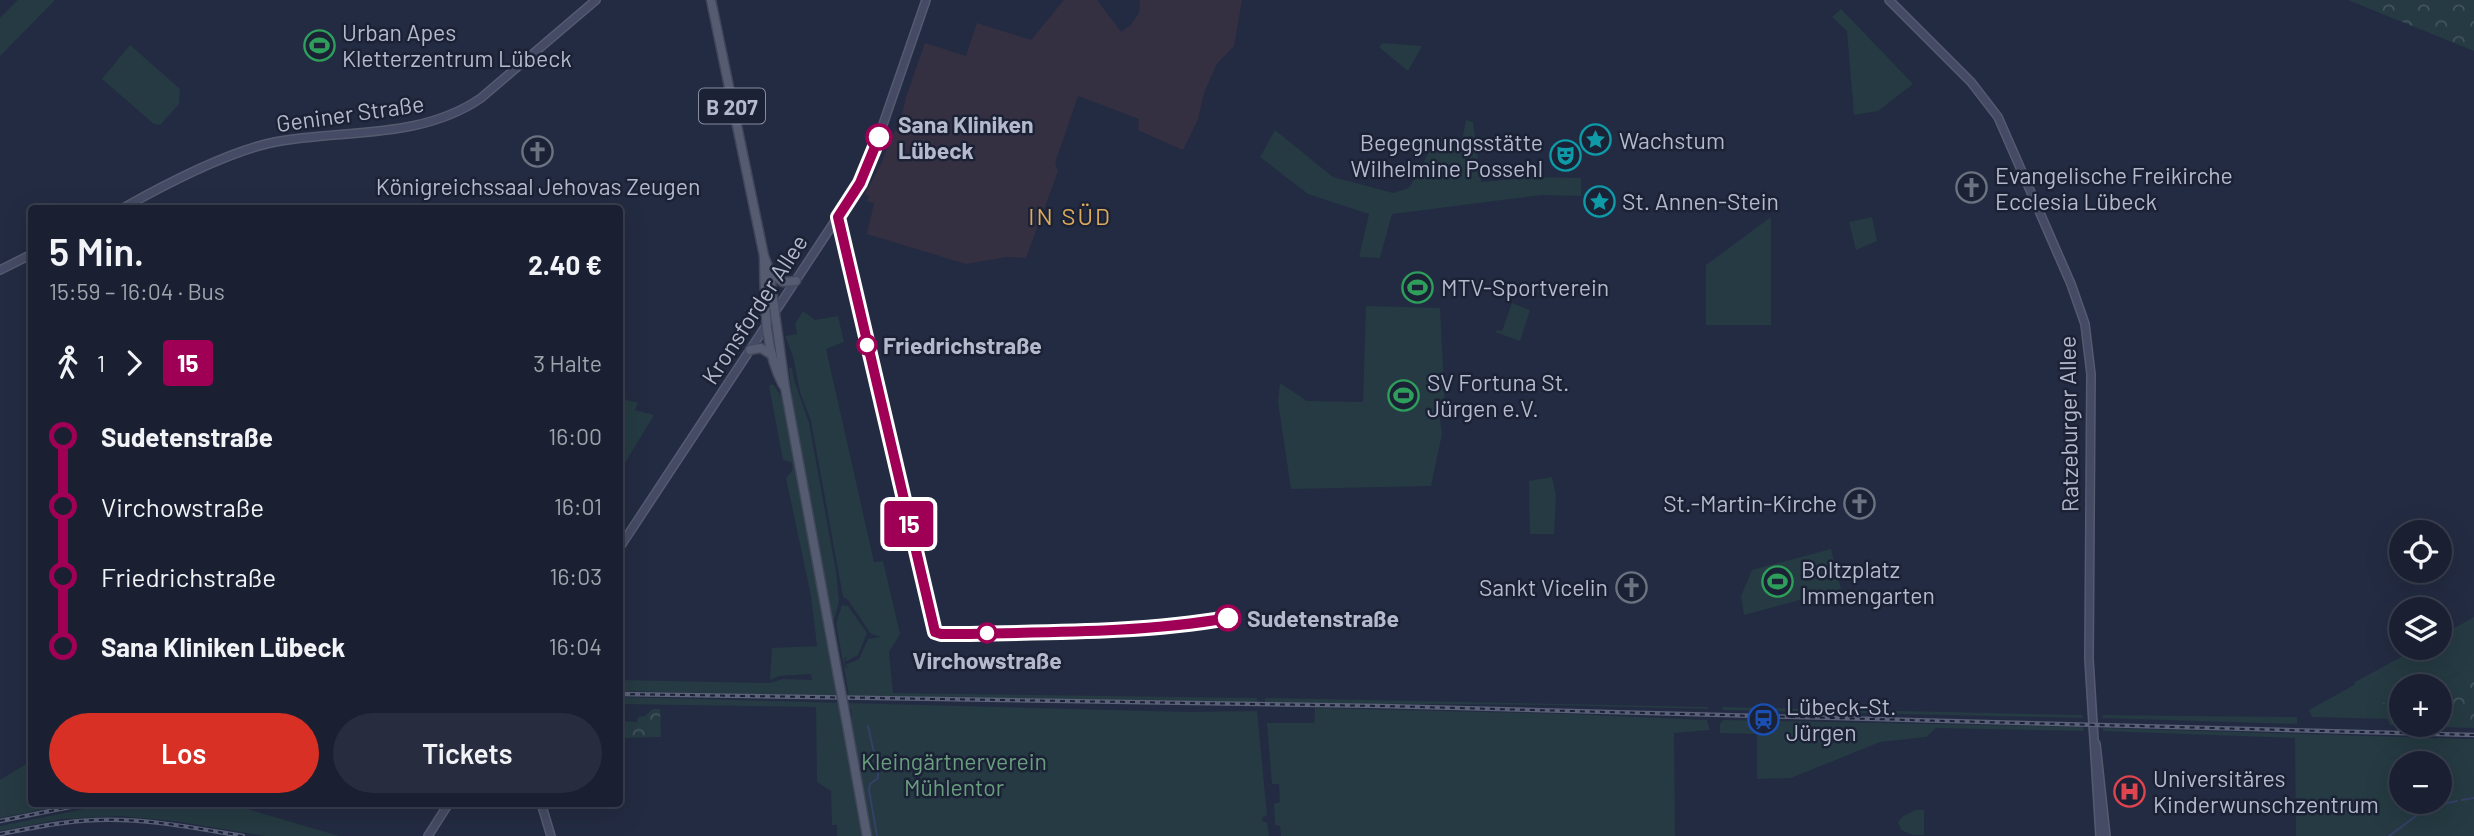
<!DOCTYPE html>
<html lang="de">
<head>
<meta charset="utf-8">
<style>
	body { margin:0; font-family:Barlow,sans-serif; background:#272d3e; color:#f1f3f6; height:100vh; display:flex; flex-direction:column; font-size:26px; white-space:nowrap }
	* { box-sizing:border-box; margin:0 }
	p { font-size:23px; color:#9fa3ac }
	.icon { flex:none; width:38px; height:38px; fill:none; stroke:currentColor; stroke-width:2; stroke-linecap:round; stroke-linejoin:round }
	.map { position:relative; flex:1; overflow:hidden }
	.side { position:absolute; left:28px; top:205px; width:595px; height:602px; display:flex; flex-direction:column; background:#1a2032; border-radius:7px; box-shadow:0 7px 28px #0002,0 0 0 2px #383e4d }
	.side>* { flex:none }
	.badge { padding:0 14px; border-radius:5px; font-size:24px; line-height:46px }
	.fabs { position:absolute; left:2389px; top:520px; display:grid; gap:14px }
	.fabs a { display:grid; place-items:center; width:63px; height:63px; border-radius:50%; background:#1a2032; box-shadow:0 7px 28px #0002,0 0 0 2px #383e4d; font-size:35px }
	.map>.badge { position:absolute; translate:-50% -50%; box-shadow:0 0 0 4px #fff }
	.legs { display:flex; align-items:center; gap:10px; height:77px; padding:0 21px; font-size:23px }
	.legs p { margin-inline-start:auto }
	.overview { display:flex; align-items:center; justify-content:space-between; height:119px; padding:0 21px }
	h1 { font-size:38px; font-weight:600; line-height:52px }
	.button { display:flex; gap:14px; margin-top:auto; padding:14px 21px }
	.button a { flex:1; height:80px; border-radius:42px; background:#d93025; color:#fff; font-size:28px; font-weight:600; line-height:80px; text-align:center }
	.button a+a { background:#272d3e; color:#f1f3f6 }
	ul { padding:0 21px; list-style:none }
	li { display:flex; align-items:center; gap:24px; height:70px; font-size:26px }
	li i { display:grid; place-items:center; width:10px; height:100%; margin:0 9px; background:currentColor }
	li i::after { content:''; width:18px; height:18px; margin:-9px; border:5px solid; border-radius:50%; background:#1a2032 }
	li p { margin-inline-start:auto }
	li:first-child i { background:linear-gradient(#0000 50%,currentColor 0) }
	li:last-child i { background:linear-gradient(currentColor 50%,#0000 0) }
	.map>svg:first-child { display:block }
	.medical { fill:#353041 }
	.green { fill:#253a42; fill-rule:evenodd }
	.forest { fill:url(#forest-crowns) }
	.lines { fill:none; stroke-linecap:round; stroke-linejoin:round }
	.stream { stroke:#344068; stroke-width:2 }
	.secondary-casing { stroke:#555b6f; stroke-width:10 }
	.primary-casing { stroke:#41465a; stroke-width:11 }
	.secondary { stroke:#454b64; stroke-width:7 }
	.primary { stroke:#555c71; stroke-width:8 }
	.rail-casing { stroke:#596078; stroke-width:4.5 }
	.rail { stroke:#1c2236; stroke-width:2; stroke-dasharray:5; stroke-linecap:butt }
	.primary-bridge-casing { stroke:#41465a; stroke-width:11; stroke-linecap:butt }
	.primary-bridge { stroke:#555c71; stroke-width:8 }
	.line-1-casing { stroke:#fff; stroke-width:16 }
	.line-1 { stroke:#9f0055; stroke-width:10 }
	.stop-1-dot { fill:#fff; stroke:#9f0055; stroke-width:3.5 }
	.labels { text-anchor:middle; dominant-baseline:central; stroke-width:5; stroke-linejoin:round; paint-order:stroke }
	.shield { fill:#1c2236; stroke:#868c9f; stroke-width:2 }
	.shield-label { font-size:21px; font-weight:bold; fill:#b4b9cc }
	.poi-label { font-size:23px; fill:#b4b9cc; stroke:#1c2236; text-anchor:start }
	.street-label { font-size:23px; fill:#b4b9cc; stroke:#1c2236 }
	.stop-label { font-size:23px; font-weight:bold; fill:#b4b9cc; stroke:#1c2236; text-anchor:start }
	.park-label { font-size:23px; fill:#699f7e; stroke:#1c2236 }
	.neighbourhood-label { font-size:24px; letter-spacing:2px; fill:#deab5c; stroke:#1c2236 }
</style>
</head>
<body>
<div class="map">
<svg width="2474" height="836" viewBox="0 0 2474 836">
	<defs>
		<pattern id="forest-crowns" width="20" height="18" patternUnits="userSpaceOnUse" patternTransform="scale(1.75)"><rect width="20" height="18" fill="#253a42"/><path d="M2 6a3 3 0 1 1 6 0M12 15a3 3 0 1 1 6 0" fill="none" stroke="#42545c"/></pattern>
	</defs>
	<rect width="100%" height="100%" fill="#232b42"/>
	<polygon class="medical" points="1064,0 1097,0 1121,32 1131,25 1139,13 1140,0 1242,0 1234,46 1216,65 1204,93 1198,119 1183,150 1138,130 1139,119 1078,96 1055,163 1058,171 1026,258 1007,257 966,264 867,234 874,203 867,201 869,196 865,194 883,160 890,139 900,123 906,97 925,43 966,56 977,23 1031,40"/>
	<g class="green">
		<polygon points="18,0 55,0 0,56 0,18"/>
		<polygon points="1841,9 1913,84 1878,111 1854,115 1847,31 1832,17"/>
		<polygon points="1383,43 1422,46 1408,71 1379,47"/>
		<polygon points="130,45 180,89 179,104 160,125 154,124 102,79"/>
		<polygon points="1466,120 1473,122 1481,182 1536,177 1581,178 1581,196 1542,195 1392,214 1380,258 1359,257 1369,214 1308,194 1260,157 1275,130 1333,177 1393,193 1409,188 1438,136 1462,141"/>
		<polygon points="1771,217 1771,325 1706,325 1706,265"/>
		<polygon points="1872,217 1877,241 1856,250 1849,222"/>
		<polygon points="1512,303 1530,310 1520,341 1495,332 1497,330 1502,331"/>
		<polygon points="1366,306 1440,308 1445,404 1438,405 1442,434 1431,486 1291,489 1278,402 1280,383 1307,401 1363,402"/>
		<polygon points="803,311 815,320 838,316 844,342 826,349 874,562 883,561 900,634 889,652 893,693 1257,698 1257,703 849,696 836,623 842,605 848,606 867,633 858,655 847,661 845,661 847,656 844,659 845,667 849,669 845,665 859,659 868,639 881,637 871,634 848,600 843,597 811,421 800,392 793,356 785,336 797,334 795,324"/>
		<polygon points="789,368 792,368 794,380 809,423 836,571 839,602 833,624 842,674 794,412"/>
		<path d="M773,384L781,396L794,452L835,680H833L836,696L620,691V680L770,683L783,679L812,680L811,674L779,676L770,680L772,648L817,646L811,596L786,478C791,472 795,469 791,462L783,460L769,386Z"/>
		<polygon points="620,398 638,403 635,410 654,415 620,471"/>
		<polygon points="1552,477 1556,495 1554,534 1530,534 1529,481"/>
		<polygon points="1831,549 1842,593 1830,595 1829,592 1744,615 1741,596 1752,570"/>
		<polygon points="2474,617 2474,670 2456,674 2426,686 2401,686 2401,696 2382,704 2388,719 2312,717 2309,710 2354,685 2355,682 2418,648 2440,648 2440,636"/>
		<polygon points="620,697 1189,712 1257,711 1267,815 1262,818 1263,822 1267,822 1269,836 871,836 850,718 852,717 851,709 839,708 863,836 837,836 837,825 832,825 831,791 817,782 816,707 620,704"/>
		<polygon points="1265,698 1708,707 1708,709 1556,705 1265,703"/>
		<polygon points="1723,707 2082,715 2083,718 1723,710"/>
		<polygon points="1315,708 1569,714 1707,720 1710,730 1674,733 1675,836 1281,836 1280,826 1275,825 1274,804 1280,802 1279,784 1272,784 1267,723 1314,723"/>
		<polygon points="2102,715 2297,717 2297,724 2103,718"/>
		<polygon points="1723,720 2083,727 2084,731 1936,728 1926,737 1880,742 1791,778 1757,779 1757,734 1720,733 1720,724"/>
		<path d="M2103,728L2474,739V836H2296L2295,738L2103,731ZM2401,763H2440V802H2401Z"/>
		<polygon points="31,761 32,803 73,803 0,818 0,780"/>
		<polygon points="113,803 227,803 339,836 265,836 174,821 119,816 62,819 0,831 0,826"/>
		<polygon points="1916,810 1924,810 1924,835 1913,835 1901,830 1898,822 1903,816"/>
	</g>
	<g class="forest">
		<polygon points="2348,0 2474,0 2474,51"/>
		<polygon points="2474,670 2474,728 2390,725 2381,704 2401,696 2401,724 2440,724 2440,686 2426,686 2456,674"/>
		<polygon points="653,709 660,709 661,737 620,738 620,721 637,722 638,717 645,716"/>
	</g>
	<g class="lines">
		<g class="stream">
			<polyline points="868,726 878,771 878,778 870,784 869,790 877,836"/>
			<polyline points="2462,800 2474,798"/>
			<polyline points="2389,836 2428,807 2457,801"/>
		</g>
		<defs>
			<g id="secondary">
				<polyline points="1889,0 1971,82 1998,117 2071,284 2085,324 2091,374 2089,659 2100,836"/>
				<path d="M123,208C164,185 229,151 275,142C344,129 420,140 481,98L596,0"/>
				<polyline points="0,270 32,254"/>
				<polyline points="620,547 860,183 879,136 926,0"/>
				<polyline points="2096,744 2106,836"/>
				<polyline points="541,803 551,836"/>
				<polyline points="428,836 449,803"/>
			</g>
			<g id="primary">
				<path d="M711,0L764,256C765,297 763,348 783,385"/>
				<polyline points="764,256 769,269 785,387 840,687"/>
				<polyline points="771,273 783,282 796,281"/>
				<polyline points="750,350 761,348 772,355"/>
				<polyline points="844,708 867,836"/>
			</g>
		</defs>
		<use href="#secondary" class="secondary-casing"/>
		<use href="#primary" class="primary-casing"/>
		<use href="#secondary" class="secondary"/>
		<use href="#primary" class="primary"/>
		<defs>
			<g id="rail">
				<polyline points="620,694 1382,706 2474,735"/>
				<polyline points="0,821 90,803"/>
				<path d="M0,834C32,828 64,821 97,820C146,818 194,828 243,836"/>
			</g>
		</defs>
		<use href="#rail" class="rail-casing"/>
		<use href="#rail" class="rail"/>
		<defs>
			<polyline id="primary-bridge" points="840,687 844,708"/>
		</defs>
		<use href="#primary-bridge" class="primary-bridge-casing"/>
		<use href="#primary-bridge" class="primary-bridge"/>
	</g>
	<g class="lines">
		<defs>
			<path id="line-1" d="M879,137L860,183L838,217L935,632L941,634H962C1050,632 1142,633 1228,618"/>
		</defs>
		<use href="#line-1" class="line-1-casing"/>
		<use href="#line-1" class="line-1"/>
	</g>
	<defs>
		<symbol id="stadium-ring" viewBox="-11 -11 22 22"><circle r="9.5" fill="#1c2236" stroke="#2e9e5b" stroke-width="1.5"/><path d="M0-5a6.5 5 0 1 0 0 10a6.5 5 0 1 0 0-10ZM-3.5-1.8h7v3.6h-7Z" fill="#2e9e5b"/></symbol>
		<symbol id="sight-ring" viewBox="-11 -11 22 22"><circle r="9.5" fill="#1c2236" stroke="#0f9aa8" stroke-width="1.5"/><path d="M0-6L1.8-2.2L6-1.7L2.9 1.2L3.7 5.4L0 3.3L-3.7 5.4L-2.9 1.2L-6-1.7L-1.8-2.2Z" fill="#0f9aa8"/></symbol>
		<symbol id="church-ring" viewBox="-11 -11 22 22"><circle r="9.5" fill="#1c2236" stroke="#6b7280" stroke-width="1.5"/><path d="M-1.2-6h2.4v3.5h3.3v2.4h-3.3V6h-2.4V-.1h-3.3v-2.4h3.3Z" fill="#6b7280"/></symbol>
		<symbol id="theatre-ring" viewBox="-11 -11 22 22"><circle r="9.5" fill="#1c2236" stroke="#0f9aa8" stroke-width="1.5"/><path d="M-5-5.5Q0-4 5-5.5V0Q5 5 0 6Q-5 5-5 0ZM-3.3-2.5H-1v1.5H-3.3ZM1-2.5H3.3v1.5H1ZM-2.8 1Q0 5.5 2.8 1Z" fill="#0f9aa8"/></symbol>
		<symbol id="station-ring" viewBox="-11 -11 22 22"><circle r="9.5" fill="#1c2236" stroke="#1a4fb4" stroke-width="1.5"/><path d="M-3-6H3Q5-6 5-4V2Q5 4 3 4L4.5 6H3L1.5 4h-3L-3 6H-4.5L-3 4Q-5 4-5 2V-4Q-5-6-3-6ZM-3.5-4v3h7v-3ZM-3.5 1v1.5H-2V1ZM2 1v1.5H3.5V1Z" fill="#1a4fb4"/></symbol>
		<symbol id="hospital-ring" viewBox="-11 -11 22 22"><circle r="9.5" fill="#1c2236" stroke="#e0444e" stroke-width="1.5"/><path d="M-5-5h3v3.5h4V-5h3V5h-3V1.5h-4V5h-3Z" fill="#e0444e"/></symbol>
	</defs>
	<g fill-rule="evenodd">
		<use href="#stadium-ring" x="302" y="28" width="35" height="35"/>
		<use href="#sight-ring" x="1578" y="122" width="35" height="35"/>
		<use href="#church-ring" x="520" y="134" width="35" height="35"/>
		<use href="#theatre-ring" x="1548" y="138" width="35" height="35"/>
		<use href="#church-ring" x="1954" y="170" width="35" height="35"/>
		<use href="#sight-ring" x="1582" y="184" width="35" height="35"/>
		<use href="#stadium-ring" x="1400" y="270" width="35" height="35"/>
		<use href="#stadium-ring" x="1386" y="378" width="35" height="35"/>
		<use href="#church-ring" x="1842" y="486" width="35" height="35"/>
		<use href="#stadium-ring" x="1760" y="564" width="35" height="35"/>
		<use href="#church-ring" x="1614" y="570" width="35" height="35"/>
		<use href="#station-ring" x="1746" y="702" width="35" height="35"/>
		<use href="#hospital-ring" x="2112" y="774" width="35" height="35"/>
	</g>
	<g class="stop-1-dot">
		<circle cx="879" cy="137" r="12"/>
		<circle cx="867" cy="345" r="9"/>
		<circle cx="1228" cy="618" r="12"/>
		<circle cx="987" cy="633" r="9"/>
	</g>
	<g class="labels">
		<rect class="shield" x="699" y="88.5" width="66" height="35" rx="5"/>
		<g class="shield-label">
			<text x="732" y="106">B 207</text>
		</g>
		<g class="poi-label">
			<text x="342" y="32">Urban Apes<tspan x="342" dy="26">Kletterzentrum Lübeck</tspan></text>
			<text x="1619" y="140">Wachstum</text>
			<text x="1543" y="142" text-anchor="end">Begegnungsstätte<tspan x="1543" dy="26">Wilhelmine Possehl</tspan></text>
			<text x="1995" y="175">Evangelische Freikirche<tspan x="1995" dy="26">Ecclesia Lübeck</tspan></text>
			<text x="538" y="186" text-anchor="middle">Königreichssaal Jehovas Zeugen</text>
			<text x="1622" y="201">St. Annen-Stein</text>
			<text x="1441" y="287">MTV-Sportverein</text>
			<text x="1427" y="382">SV Fortuna St.<tspan x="1427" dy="26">Jürgen e.V.</tspan></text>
			<text x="1837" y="503" text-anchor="end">St.-Martin-Kirche</text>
			<text x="1801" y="569">Boltzplatz<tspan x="1801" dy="26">Immengarten</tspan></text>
			<text x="1608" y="587" text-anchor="end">Sankt Vicelin</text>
			<text x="1786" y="706">Lübeck-St.<tspan x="1786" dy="26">Jürgen</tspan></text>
			<text x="2153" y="778">Universitäres<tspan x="2153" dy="26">Kinderwunschzentrum</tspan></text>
		</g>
		<g class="street-label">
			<text transform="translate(350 113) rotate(-8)">Geniner Straße</text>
			<text transform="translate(754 309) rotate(-57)">Kronsforder Allee</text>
			<text transform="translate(2068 424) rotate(-91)">Ratzeburger Allee</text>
		</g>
		<g class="stop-label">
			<text x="898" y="124">Sana Kliniken<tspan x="898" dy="26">Lübeck</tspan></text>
			<text x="883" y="345">Friedrichstraße</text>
			<text x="1247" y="618">Sudetenstraße</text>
			<text x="987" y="660" text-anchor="middle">Virchowstraße</text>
		</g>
		<g class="park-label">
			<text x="954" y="761">Kleingärtnerverein<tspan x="954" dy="26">Mühlentor</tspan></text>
		</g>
		<g class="neighbourhood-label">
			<text x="1070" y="215">IN SÜD</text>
		</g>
	</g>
</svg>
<div class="fabs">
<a><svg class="icon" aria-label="locate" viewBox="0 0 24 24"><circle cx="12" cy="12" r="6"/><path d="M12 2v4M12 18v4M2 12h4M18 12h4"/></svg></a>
<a><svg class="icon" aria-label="layers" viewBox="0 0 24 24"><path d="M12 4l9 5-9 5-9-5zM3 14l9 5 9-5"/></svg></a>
<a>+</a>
<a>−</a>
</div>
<b class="badge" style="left:909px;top:524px;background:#9f0055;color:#fff">15</b>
<section class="side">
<div class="overview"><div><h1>5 Min.</h1><p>15:59 – 16:04 · Bus</p></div><b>2.40 €</b></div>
<div class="legs"><svg class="icon" aria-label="walk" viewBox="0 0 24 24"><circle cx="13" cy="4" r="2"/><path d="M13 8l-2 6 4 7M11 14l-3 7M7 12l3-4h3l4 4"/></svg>1<svg class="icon" aria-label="forward" viewBox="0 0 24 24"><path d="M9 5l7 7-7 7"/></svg><b class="badge" style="background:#9f0055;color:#fff">15</b><p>3 Halte</p></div>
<ul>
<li><i style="color:#9f0055"></i><b>Sudetenstraße</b><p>16:00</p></li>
<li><i style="color:#9f0055"></i><span>Virchowstraße</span><p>16:01</p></li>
<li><i style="color:#9f0055"></i><span>Friedrichstraße</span><p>16:03</p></li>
<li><i style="color:#9f0055"></i><b>Sana Kliniken Lübeck</b><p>16:04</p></li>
</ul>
<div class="button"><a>Los</a><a>Tickets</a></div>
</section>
</div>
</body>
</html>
